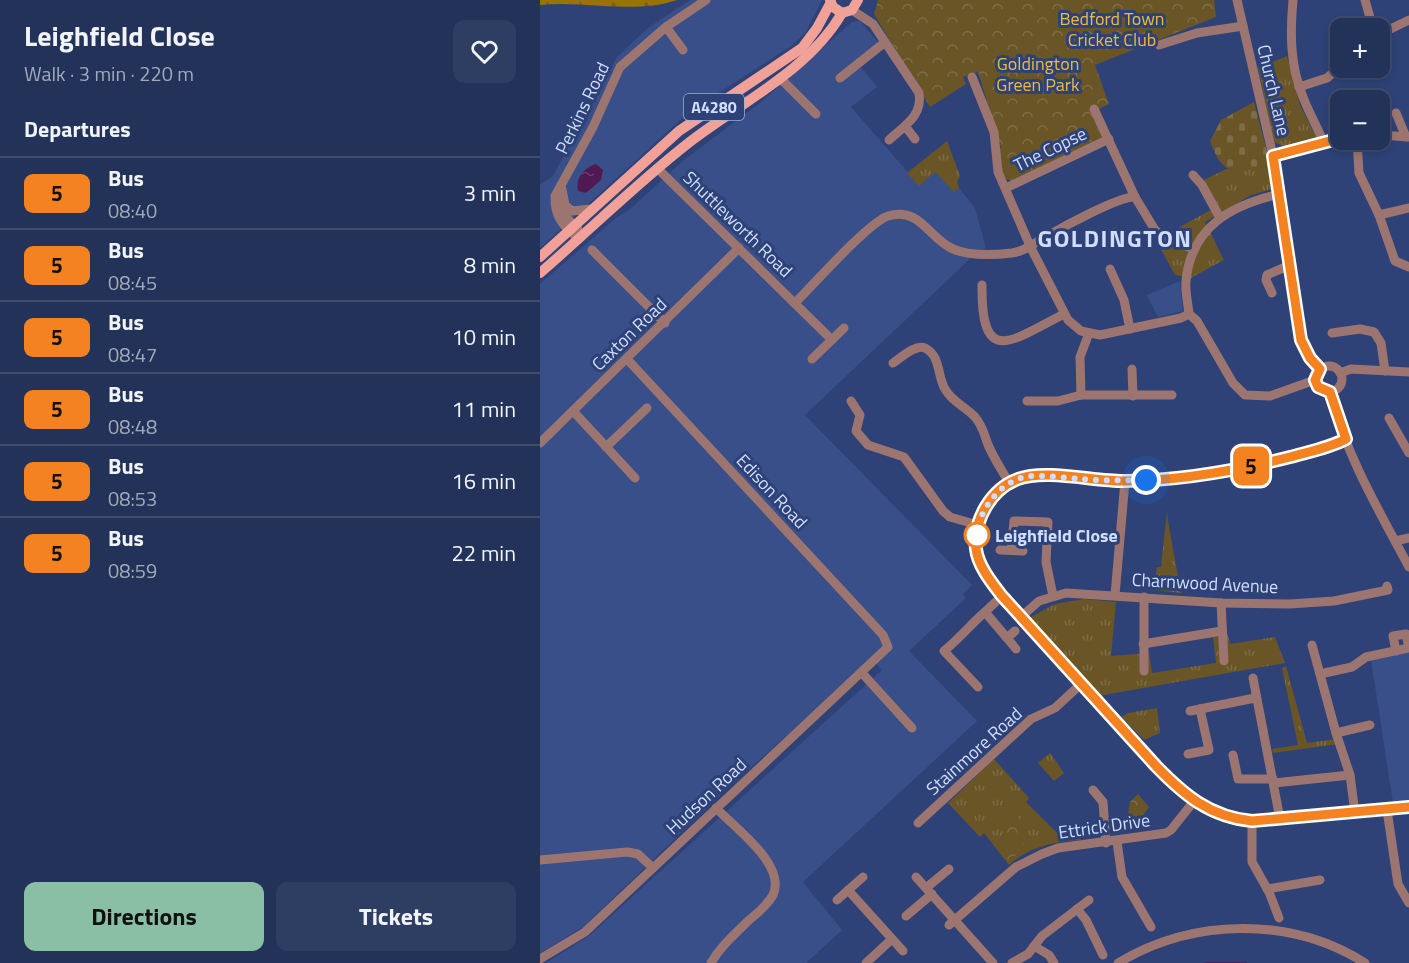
<!DOCTYPE html>
<html lang="en">
<head>
<meta charset="utf-8">
<style>
	body { margin:0; font-family:"Titillium Web",sans-serif; background:#2e3e62; color:#f1f3f6; height:100vh; display:flex; flex-direction:column; font-size:22px; white-space:nowrap }
	* { box-sizing:border-box; margin:0 }
	p { font-size:20px; color:#a2aaba }
	.icon { flex:none; width:33px; height:33px; fill:none; stroke:currentColor; stroke-width:2; stroke-linecap:round; stroke-linejoin:round }
	.map { position:relative; flex:1; overflow:hidden }
	.details { display:flex; flex-direction:column; background:#223259; width:540px }
	.details>* { flex:none }
	.badge { padding:0 12px; border-radius:9px; font-size:21px; line-height:39px }
	.controls { position:absolute; left:790px; top:18px; display:grid; gap:12px }
	.controls a { display:grid; place-items:center; width:60px; height:60px; border-radius:12px; background:#223259; box-shadow:0 3px 9px #0003,0 0 0 2px #3f4d6f; font-size:30px }
	.you { position:absolute; width:30px; height:30px; margin:-15px; border:4px solid #fff; border-radius:50%; background:#1a73e8; box-shadow:0 0 0 9px #1a73e833 }
	.map>.badge { position:absolute; translate:-50% -50%; box-shadow:0 0 0 3px #fff }
	h2 { padding:0 24px; font-size:22px; line-height:54px }
	.round { display:grid; place-items:center; flex:none; width:63px; height:63px; border-radius:12px; background:#2e3e62 }
	.head { display:flex; align-items:center; justify-content:space-between; height:102px; padding:0 24px }
	h1 { font-size:28px; font-weight:700; line-height:45px }
	.cta { display:flex; gap:12px; margin-top:auto; padding:12px 24px }
	.cta a { flex:1; height:69px; border-radius:12px; background:#8abfa5; color:#111; font-size:24px; font-weight:700; line-height:69px; text-align:center }
	.cta a+a { background:#2e3e62; color:#f1f3f6 }
	ul { padding:0; list-style:none }
	li { display:flex; align-items:center; gap:18px; height:72px; padding:0 24px; border-top:2px solid #3f4d6f }
	li div { flex:1 }
	li b { display:block; font-size:22px }
	li em { font-style:normal }
	li .badge { min-width:66px; font-weight:700; text-align:center }
	main { display:flex; flex:1; min-height:0 }
	.map>svg:first-child { display:block }
	.built { fill:#384f89 }
	.grass { fill:url(#grass-tufts) }
	.forest { fill:url(#forest-firs) }
	.cemetery { fill:url(#cemetery-stones) }
	.park { fill:url(#park-crowns) }
	.water { fill:url(#water-ripples) }
	.lines { fill:none; stroke-linecap:round; stroke-linejoin:round }
	.stream { stroke:#511954; stroke-width:1.5 }
	.minor { stroke:#9d7570; stroke-width:9 }
	.major { stroke:#f2a198; stroke-width:10 }
	.line-casing { stroke:#fff; stroke-width:14 }
	.line { stroke:#f58220; stroke-width:9 }
	.walk { stroke:#d0defe; stroke-width:6; stroke-dasharray:0 10.8 }
	.stop-dot { fill:#fff; stroke:#f58220; stroke-width:3 }
	.labels { text-anchor:middle; dominant-baseline:central; stroke-width:6; stroke-linejoin:round; paint-order:stroke }
	.shield { fill:#2e4277; stroke:#9fafd6; stroke-width:1.5 }
	.shield-label { font-size:16px; font-weight:bold; fill:#d0defe }
	.park-label { font-size:18px; fill:#ecbb40; stroke:#2e4277 }
	.street-label { font-size:18px; fill:#d0defe; stroke:#2e4277 }
	.stop-label { font-size:18px; font-weight:bold; fill:#d0defe; stroke:#2e4277; text-anchor:start }
	.district-label { font-size:24px; font-weight:bold; letter-spacing:1.5px; fill:#d0defe; stroke:#2e4277 }
</style>
</head>
<body>
<main>
<section class="details">
<div class="head"><div><h1>Leighfield Close</h1><p>Walk · 3 min · 220 m</p></div><a class="round"><svg class="icon" aria-label="heart" viewBox="0 0 24 24"><path d="M12 20l-8-8c-3-5 5-10 8-4 3-6 11-1 8 4z"/></svg></a></div>
<h2>Departures</h2>
<ul>
<li><span class="badge" style="background:#f58220;color:#111">5</span><div><b>Bus</b><p>08:40</p></div><em>3 min</em></li>
<li><span class="badge" style="background:#f58220;color:#111">5</span><div><b>Bus</b><p>08:45</p></div><em>8 min</em></li>
<li><span class="badge" style="background:#f58220;color:#111">5</span><div><b>Bus</b><p>08:47</p></div><em>10 min</em></li>
<li><span class="badge" style="background:#f58220;color:#111">5</span><div><b>Bus</b><p>08:48</p></div><em>11 min</em></li>
<li><span class="badge" style="background:#f58220;color:#111">5</span><div><b>Bus</b><p>08:53</p></div><em>16 min</em></li>
<li><span class="badge" style="background:#f58220;color:#111">5</span><div><b>Bus</b><p>08:59</p></div><em>22 min</em></li>
</ul>
<div class="cta"><a>Directions</a><a>Tickets</a></div>
</section>
<div class="map">
<svg width="869" height="963" viewBox="0 0 869 963">
	<defs>
		<pattern id="grass-tufts" width="24" height="20" patternUnits="userSpaceOnUse" patternTransform="scale(1.5)"><rect width="24" height="20" fill="#695526"/><path d="M3 7l-1-3M5 7V3M7 7l1-3M15 17l-1-3M17 17v-4M19 17l1-3" fill="none" stroke="#7d6d47"/></pattern>
		<pattern id="forest-firs" width="22" height="20" patternUnits="userSpaceOnUse" patternTransform="scale(1.5)"><rect width="22" height="20" fill="#977308"/><path d="M5 1l3.5 6h-7zM16 11l3.5 6h-7z" fill="#736023"/></pattern>
		<pattern id="cemetery-stones" width="16" height="16" patternUnits="userSpaceOnUse" patternTransform="scale(1.5)"><rect width="16" height="16" fill="#695526"/><path d="M2 7V4a2 2 0 0 1 4 0v3zM10 15v-3a2 2 0 0 1 4 0v3z" fill="#7d6d47"/></pattern>
		<pattern id="park-crowns" width="20" height="18" patternUnits="userSpaceOnUse" patternTransform="scale(1.5)"><rect width="20" height="18" fill="#695526"/><path d="M2 6a3 3 0 1 1 6 0M12 15a3 3 0 1 1 6 0" fill="none" stroke="#7d6d47"/></pattern>
		<pattern id="water-ripples" width="26" height="14" patternUnits="userSpaceOnUse" patternTransform="scale(1.5)"><rect width="26" height="14" fill="#511954"/><path d="M2 4q2-2 4 0t4 0M15 11q2-2 4 0t4 0" fill="none" stroke="#693a6e"/></pattern>
	</defs>
	<rect width="100%" height="100%" fill="#2e4277"/>
	<g class="built">
		<polygon points="150,0 282,0 265,33 251,46 149,112 0,248 0,185 13,176 77,57 108,28"/>
		<polygon points="320,21 342,47 320,66 337,87 311,107 379,185 395,171 413,191 419,188 435,208 446,248 432,257 265,415 432,585 423,594 426,598 369,651 437,721 263,882 302,930 266,963 6,963 49,936 342,670 332,659 189,787 43,927 0,953 0,284 76,218 89,210 144,160 221,102 312,22"/>
		<polygon points="640,281 643,311 618,317 607,295"/>
		<polygon points="869,652 869,801 853,803 831,660"/>
	</g>
	<g class="grass">
		<polygon points="747,56 760,105 777,139 745,147 734,142 718,68"/>
		<polygon points="407,141 420,176 417,182 419,188 414,192 395,172 379,186 367,173"/>
		<polygon points="730,163 735,188 711,195 665,222 684,260 651,278 635,275 616,240 678,206 664,180 686,169 702,170"/>
		<polygon points="627,511 628,521 641,593 614,590 617,567 621,567"/>
		<polygon points="544,599 576,602 571,656 609,653 612,673 676,663 673,637 688,635 690,644 735,637 745,663 558,696 489,618 515,604"/>
		<polygon points="746,666 767,743 796,739 798,744 733,753 732,749 758,745 742,668"/>
		<polygon points="617,708 620,733 604,740 581,717 588,713"/>
		<polygon points="510,753 524,773 514,781 498,763"/>
		<path d="M454,759L489,798L486,802L518,834L531,822L541,840C516,841 488,847 469,865L444,833L440,837L408,803Z"/>
	</g>
	<path class="forest" d="M0,0H137C94,15 45,0 0,5Z"/>
	<path class="cemetery" d="M714,102L730,163C696,172 684,180 670,141L681,120Z"/>
	<g class="park">
		<polygon points="338,0 674,0 676,17 555,65 569,104 559,109 573,140 557,140 472,181 464,178 458,153 461,147 438,72 423,77 426,84 390,107 334,14"/>
		<polygon points="598,794 609,807 602,817 599,829 586,826 590,802"/>
		<polygon points="472,812 477,814 488,837 469,865 461,838"/>
	</g>
	<path class="water" d="M56,164L63,170L61,180L46,193L38,191C35,178 44,168 56,164Z"/>
	<g class="lines">
		<polyline class="stream" points="665,963 706,963"/>
		<g class="minor">
			<polyline points="697,0 733,156 761,340 770,358 780,369"/>
			<path d="M753,0C750,33 750,66 763,97C769,113 778,128 784,144"/>
			<polyline points="825,0 833,28"/>
			<path d="M312,10L333,24L379,93C383,116 364,126 349,140"/>
			<polyline points="840,34 869,20"/>
			<polyline points="619,45 657,33 703,26"/>
			<polyline points="143,50 126,27 166,0"/>
			<polyline points="833,68 836,71"/>
			<polyline points="432,77 454,132 458,172 491,248 528,320 541,331 560,335 641,318 649,314"/>
			<polyline points="240,78 276,114"/>
			<polyline points="300,78 344,43"/>
			<polyline points="759,87 787,78 801,66"/>
			<polyline points="554,109 595,197 615,230 627,239 654,249"/>
			<polyline points="856,113 866,137"/>
			<polyline points="365,126 375,139"/>
			<polyline points="840,135 869,137"/>
			<polyline points="817,140 819,173 839,215 855,261 869,267"/>
			<polyline points="733,156 801,138"/>
			<polyline points="118,169 292,340"/>
			<polyline points="653,175 662,185 680,218"/>
			<polyline points="21,185 25,205 32,211 51,209"/>
			<polyline points="466,188 569,139"/>
			<path d="M740,194C691,205 651,227 646,281C645,292 648,303 649,314L657,321L693,383L705,395L730,396L775,380"/>
			<polyline points="19,205 23,214 38,229"/>
			<polyline points="839,215 869,208"/>
			<path d="M39,239C23,227 14,216 15,196L53,127L80,67L126,27"/>
			<polyline points="52,250 125,323"/>
			<polyline points="570,269 584,300 590,329"/>
			<path d="M442,285C441,368 471,341 524,314"/>
			<polyline points="732,293 726,280 727,275 750,265"/>
			<path d="M255,303C273,285 329,222 348,216C380,206 389,239 413,249C429,256 455,255 472,253C486,251 492,244 504,238C521,228 579,196 595,197"/>
			<polyline points="792,333 820,329 834,332 841,343 845,371"/>
			<polyline points="272,359 304,328"/>
			<path d="M353,363C361,358 375,344 385,348C401,356 397,376 405,389C413,403 425,406 435,417C442,425 444,433 447,442C452,456 462,470 469,483"/>
			<circle cx="789" cy="379" r="13"/>
			<polyline points="592,369 593,396"/>
			<polyline points="800,373 811,369 869,372"/>
			<path d="M790,392C805,453 839,511 869,567"/>
			<polyline points="541,395 540,357 549,333"/>
			<polyline points="311,401 320,415 316,431 328,445 364,457 403,511 410,517 438,525"/>
			<polyline points="487,401 518,401 541,395 632,395"/>
			<polyline points="33,411 95,478"/>
			<polyline points="849,418 869,453"/>
			<path d="M806,439C787,448 765,453 745,458C692,472 637,481 583,481C553,481 505,469 478,479C451,489 433,520 436,549C438,566 452,583 462,596L616,766C644,795 670,818 712,821L869,807"/>
			<polyline points="0,443 199,248"/>
			<polyline points="66,447 107,408"/>
			<polyline points="855,541 869,538"/>
			<polyline points="460,550 483,551"/>
			<polyline points="471,550 474,521 508,522 506,562 513,596"/>
			<polyline points="575,595 585,481"/>
			<polyline points="462,596 445,612 467,638 475,631"/>
			<polyline points="604,597 604,671"/>
			<polyline points="681,603 684,661"/>
			<polyline points="481,617 499,601 526,593 681,603 750,604 794,601 848,590 847,586"/>
			<polyline points="467,638 476,649"/>
			<polyline points="603,644 682,631"/>
			<polyline points="772,645 796,733"/>
			<polyline points="322,673 372,728"/>
			<polyline points="780,674 812,667 826,657 869,648 866,634 853,636 856,651"/>
			<polyline points="713,678 740,819"/>
			<path d="M438,687L404,651C419,639 431,624 445,612"/>
			<polyline points="650,711 715,698"/>
			<polyline points="648,754 669,750 660,709"/>
			<polyline points="693,755 698,779 733,779"/>
			<polyline points="734,783 810,775"/>
			<polyline points="553,790 563,802 566,843"/>
			<polyline points="847,810 858,884 869,903"/>
			<polyline points="815,813 810,775 796,733 830,725"/>
			<polyline points="712,821 712,862 729,892 739,918"/>
			<polyline points="378,823 491,719 515,708 542,683"/>
			<polyline points="577,842 582,877 611,927"/>
			<polyline points="0,860 87,852 98,854 113,868"/>
			<polyline points="376,877 453,963"/>
			<polyline points="386,888 409,869"/>
			<polyline points="727,889 780,880"/>
			<polyline points="308,890 363,951"/>
			<polyline points="297,900 323,877"/>
			<polyline points="537,909 546,920 563,955"/>
			<polyline points="366,916 392,894"/>
			<polyline points="409,925 476,867 502,854 518,848 626,833 631,830 654,801"/>
			<polyline points="494,946 509,955 514,963"/>
			<polyline points="0,959 45,932 348,647 343,635 87,359"/>
			<path d="M171,963C180,947 194,935 207,922C216,914 227,906 233,895C247,865 195,828 176,808"/>
			<polyline points="326,963 352,939"/>
			<polyline points="472,963 488,954 502,936 549,900"/>
			<path d="M578,963C653,918 751,916 825,963"/>
		</g>
		<g class="major">
			<polyline points="290,0 293,7 302,13 312,10 318,0"/>
			<polyline points="0,257 139,131 262,48 277,28 291,2"/>
			<path d="M0,273C50,230 98,182 151,141C202,102 269,70 302,13"/>
		</g>
	</g>
	<g class="lines">
		<defs>
			<path id="line" d="M801,138L733,156L761,340L770,358L780,369L775,380L778,387L790,392L806,439C789,448 768,452 750,457C695,471 639,481 583,481C553,481 505,469 478,479C451,489 433,520 436,549C438,566 452,583 462,596L616,766C644,795 670,817 712,821L869,807"/>
		</defs>
		<use href="#line" class="line-casing"/>
		<use href="#line" class="line"/>
		<path class="walk" d="M437,535C438,511 461,479 490,476C507,475 525,478 541,479C563,481 585,480 606,480"/>
	</g>
	<circle class="stop-dot" cx="437" cy="535" r="12"/>
	<g class="labels">
		<rect class="shield" x="144" y="94" width="60" height="26" rx="4.5"/>
		<g class="shield-label">
			<text x="174" y="107">A4280</text>
		</g>
		<g class="park-label">
			<text x="572" y="18">Bedford Town<tspan x="572" dy="21">Cricket Club</tspan></text>
			<text x="498" y="63">Goldington<tspan x="498" dy="21">Green Park</tspan></text>
		</g>
		<g class="street-label">
			<text transform="translate(734 90) rotate(77)">Church Lane</text>
			<text transform="translate(42 108) rotate(-64)">Perkins Road</text>
			<text transform="translate(510 149) rotate(-26)">The Copse</text>
			<text transform="translate(198 224) rotate(44)">Shuttleworth Road</text>
			<text transform="translate(89 334) rotate(-44)">Caxton Road</text>
			<text transform="translate(232 491) rotate(47)">Edison Road</text>
			<text transform="translate(665 583) rotate(3)">Charnwood Avenue</text>
			<text transform="translate(434 751) rotate(-42)">Stainmore Road</text>
			<text transform="translate(166 796) rotate(-43)">Hudson Road</text>
			<text transform="translate(564 826) rotate(-8)">Ettrick Drive</text>
		</g>
		<g class="stop-label">
			<text x="455" y="535">Leighfield Close</text>
		</g>
		<g class="district-label">
			<text x="575" y="238">GOLDINGTON</text>
		</g>
	</g>
</svg>
<div class="controls">
<a>+</a>
<a>−</a>
</div>
<div class="you" style="left:606px;top:480px"></div>
<b class="badge" style="left:711px;top:466px;background:#f58220;color:#111">5</b>
</div>
</main>
</body>
</html>
